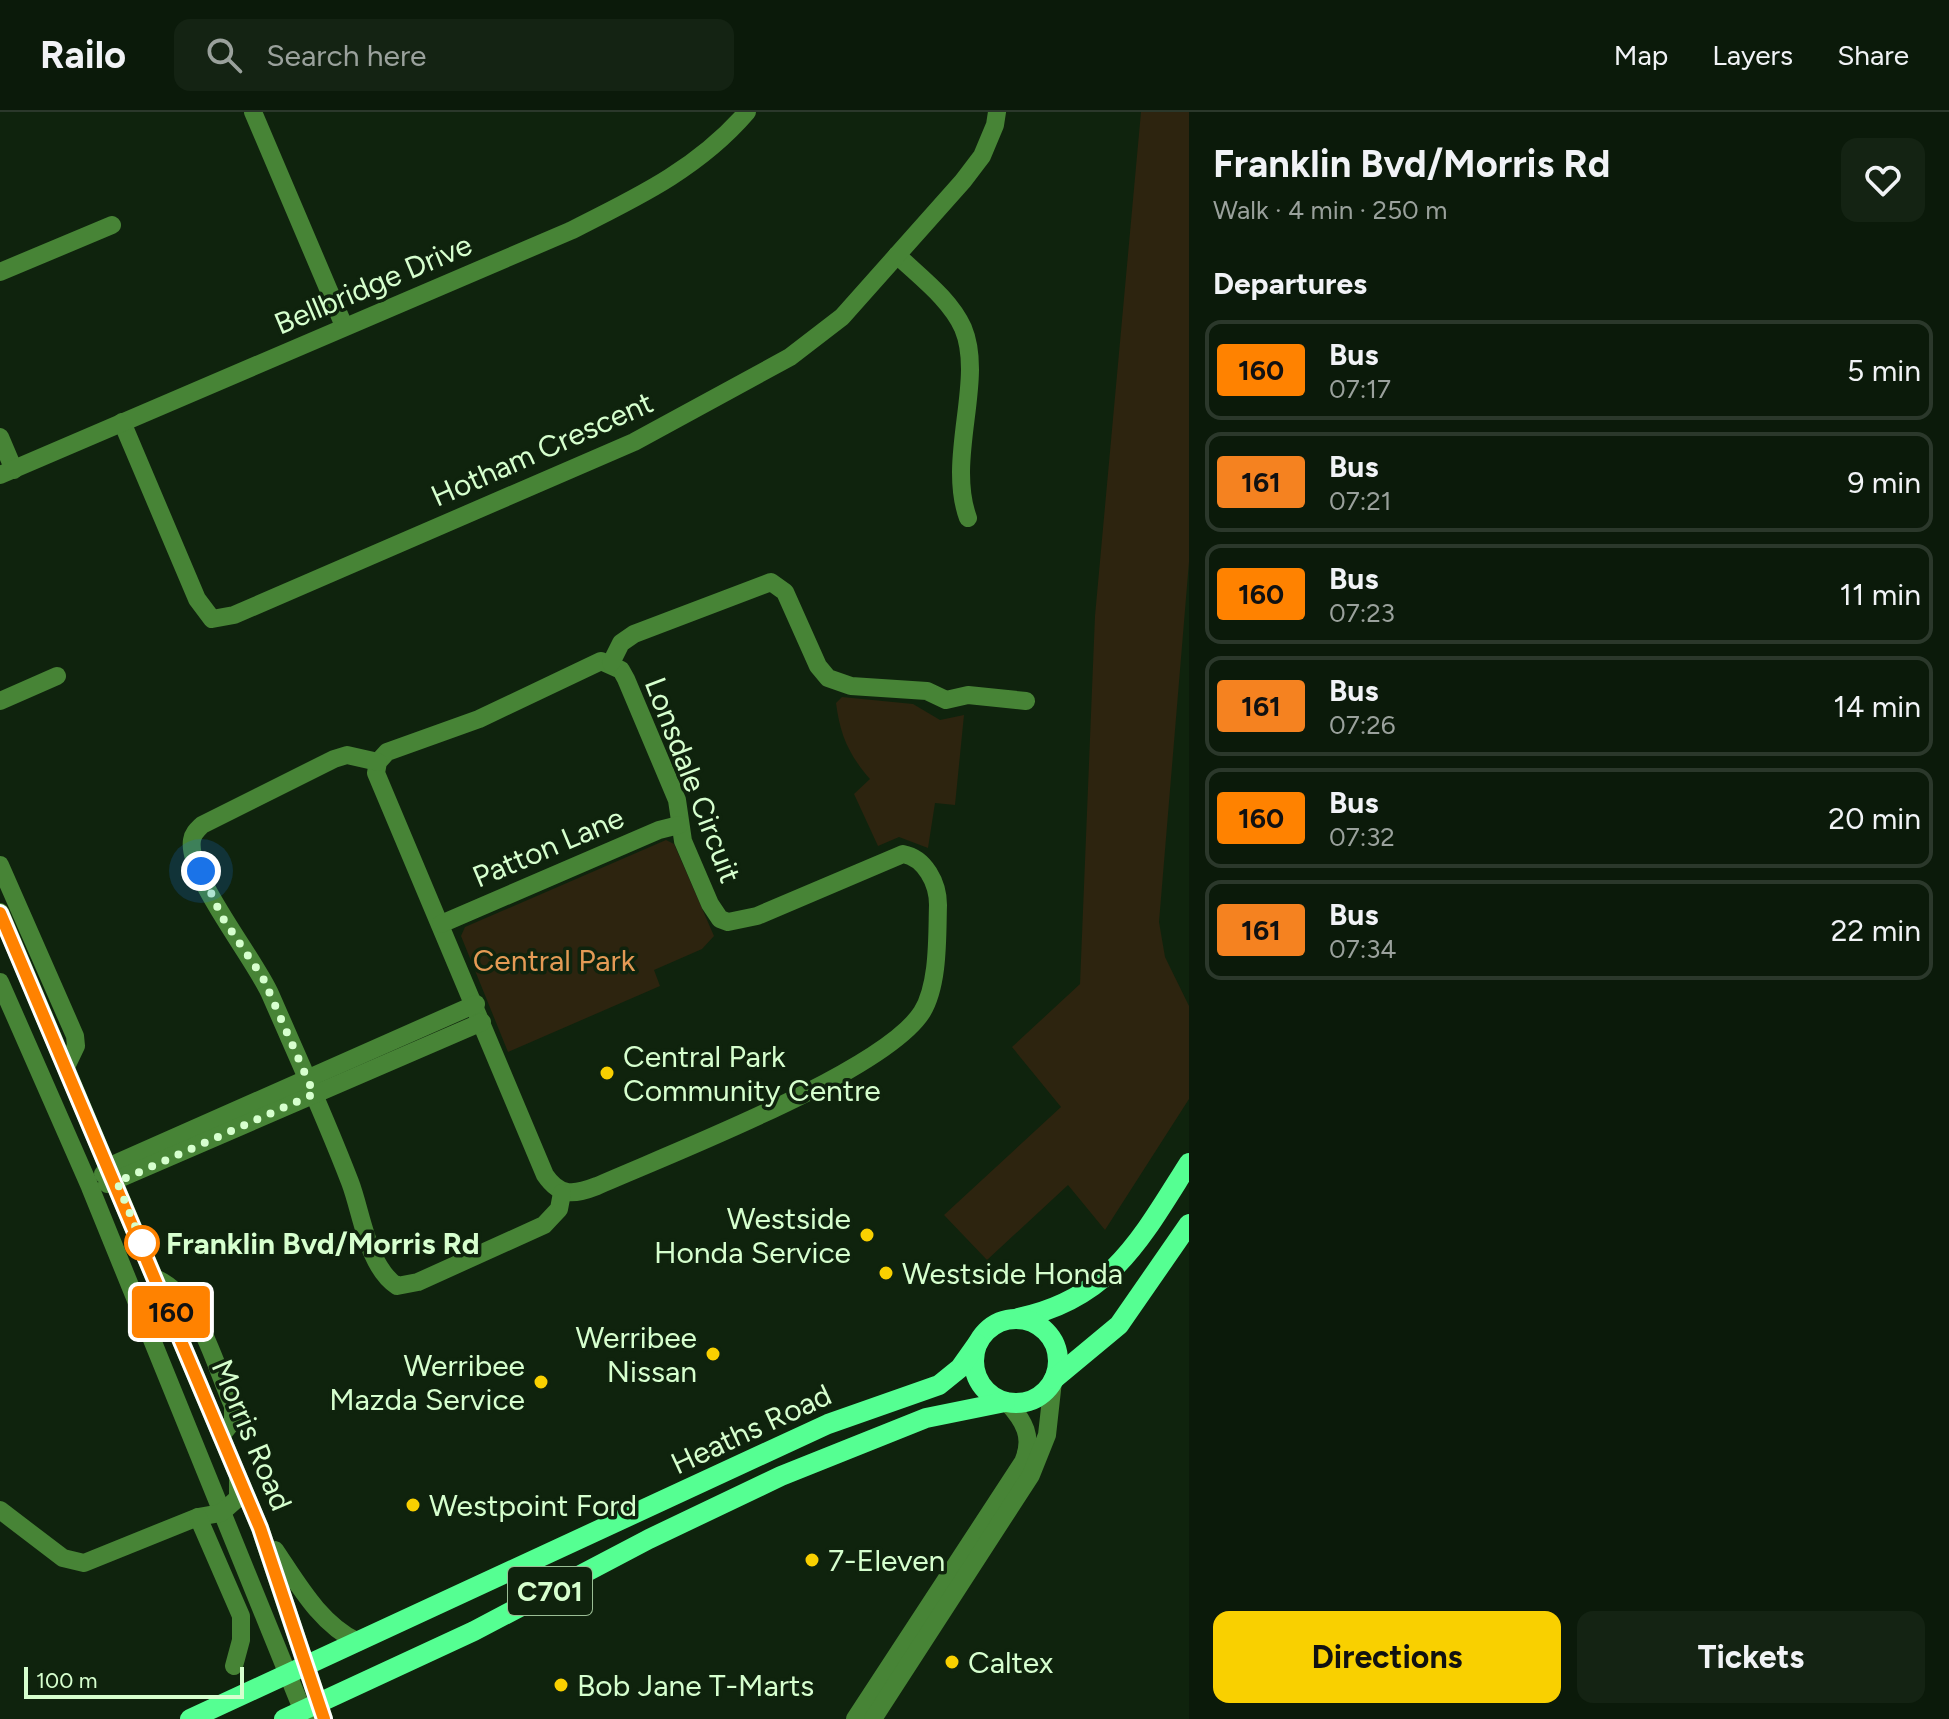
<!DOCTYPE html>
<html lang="en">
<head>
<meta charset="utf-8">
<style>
	body { margin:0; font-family:Figtree,sans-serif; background:#142313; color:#f1f3f6; height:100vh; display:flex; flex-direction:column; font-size:30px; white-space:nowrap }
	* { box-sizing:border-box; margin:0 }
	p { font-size:26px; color:#9aa19c }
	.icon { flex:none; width:44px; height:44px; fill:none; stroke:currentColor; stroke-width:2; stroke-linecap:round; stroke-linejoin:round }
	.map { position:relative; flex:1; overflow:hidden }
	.side { display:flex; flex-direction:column; background:#0b1a0a; width:760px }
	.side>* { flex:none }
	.badge { padding:0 16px; border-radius:6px; font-size:28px; line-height:52px }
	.scale { position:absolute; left:24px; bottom:20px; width:220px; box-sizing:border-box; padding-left:8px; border:4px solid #d6ffce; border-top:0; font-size:22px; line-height:28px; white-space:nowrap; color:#d6ffce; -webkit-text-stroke:6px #0f230d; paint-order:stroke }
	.you { position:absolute; width:40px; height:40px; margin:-20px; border:6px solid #fff; border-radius:50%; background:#1a73e8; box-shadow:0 0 0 12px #1a73e833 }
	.map>.badge { position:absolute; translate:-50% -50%; box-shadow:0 0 0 4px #fff }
	h2 { padding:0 24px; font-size:30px; line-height:72px }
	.round { display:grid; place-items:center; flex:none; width:84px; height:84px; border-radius:16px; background:#142313 }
	.overview { display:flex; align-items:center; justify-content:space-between; height:136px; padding:0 24px }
	h1 { font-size:38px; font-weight:700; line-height:60px }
	.primary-button { display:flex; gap:16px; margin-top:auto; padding:16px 24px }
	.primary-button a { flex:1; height:92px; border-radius:16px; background:#f9d000; color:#111; font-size:32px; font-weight:700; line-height:92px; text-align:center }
	.primary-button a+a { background:#142313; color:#f1f3f6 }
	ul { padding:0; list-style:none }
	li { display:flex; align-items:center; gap:24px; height:100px; margin:0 16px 12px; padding:0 8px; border:4px solid #2b382b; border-radius:16px }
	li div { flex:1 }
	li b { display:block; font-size:30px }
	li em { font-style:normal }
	li .badge { min-width:88px; font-weight:700; text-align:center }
	header { display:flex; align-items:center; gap:48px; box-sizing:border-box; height:112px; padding:0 40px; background:#0b1a0a; border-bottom:2px solid #2b382b }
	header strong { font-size:38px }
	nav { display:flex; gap:44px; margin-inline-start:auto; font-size:28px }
	.search { width:560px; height:72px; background:#142313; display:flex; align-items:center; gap:20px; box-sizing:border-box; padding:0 28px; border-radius:16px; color:#9aa19c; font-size:30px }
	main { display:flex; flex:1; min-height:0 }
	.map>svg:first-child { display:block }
	.green { fill:#2d240f }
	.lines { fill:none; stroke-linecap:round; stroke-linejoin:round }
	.minor { stroke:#478436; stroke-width:18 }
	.major { stroke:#55ff92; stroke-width:20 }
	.line-casing { stroke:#fff; stroke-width:18 }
	.line { stroke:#ff8200; stroke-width:12 }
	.walk { stroke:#d6ffce; stroke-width:8; stroke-dasharray:0 14.4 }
	.poi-dot { fill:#f9d000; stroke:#0f230d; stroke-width:3 }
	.stop-dot { fill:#fff; stroke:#ff8200; stroke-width:4 }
	.labels { text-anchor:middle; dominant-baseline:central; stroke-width:7; stroke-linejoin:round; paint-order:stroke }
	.shield { fill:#0f230d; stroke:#9abd94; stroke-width:2 }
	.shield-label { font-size:28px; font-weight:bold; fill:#d6ffce }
	.street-label { font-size:30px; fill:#d6ffce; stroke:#0f230d }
	.park-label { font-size:30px; fill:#e49a55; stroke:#0f230d }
	.poi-label { font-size:30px; fill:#d6ffce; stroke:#0f230d; text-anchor:start }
	.stop-label { font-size:30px; font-weight:bold; fill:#d6ffce; stroke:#0f230d; text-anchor:start }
</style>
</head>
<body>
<header>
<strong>Railo</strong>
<div class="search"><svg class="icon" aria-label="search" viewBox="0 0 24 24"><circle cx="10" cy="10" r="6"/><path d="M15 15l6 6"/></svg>Search here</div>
<nav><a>Map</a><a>Layers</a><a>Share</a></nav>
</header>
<main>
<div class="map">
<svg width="1189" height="1607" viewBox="0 0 1189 1607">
	<rect width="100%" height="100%" fill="#0f230d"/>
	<g class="green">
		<polygon points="1141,0 1189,0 1189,450 1159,810 1165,845 1189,894 1189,987 1105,1118 1068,1073 987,1148 944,1103 1061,995 1012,935 1080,872 1095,504"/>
		<path d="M842,585L913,592L940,608L964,603L955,693L935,691L928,736L899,725L878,734L854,682L870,667C849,643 840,623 836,591Z"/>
		<polygon points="666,728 674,732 714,824 702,837 654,858 660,874 508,940 461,824 465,815"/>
	</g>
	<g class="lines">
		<g class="minor">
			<polyline points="253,0 344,214"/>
			<path d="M897,143C920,165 950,187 963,216C985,268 946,346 968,406"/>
			<polyline points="0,160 112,113"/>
			<polyline points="122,310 197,487 212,507 234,503 634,330 790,245 842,205 963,69 982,44 995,13 997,0"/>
			<polyline points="0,325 14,358"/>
			<path d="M0,363L570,119C636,86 698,57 747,0"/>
			<path d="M601,549L621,558L626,567L677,688L683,729L710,792L720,807L728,810L757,804L903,742C925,746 938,771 938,793C937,824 939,872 922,900C884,960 669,1042 597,1074C574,1083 560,1085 545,1063L376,661L378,650L387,640L479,607Z"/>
			<polyline points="611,551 621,531 634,522 771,470 785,480 818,554 828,566 851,574 927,579 946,588 968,583 1026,589"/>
			<polyline points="0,589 57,564"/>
			<path d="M378,650L347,643L334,647L202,713C198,717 193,721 192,728C186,763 256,848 271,884C298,946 326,1007 350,1070C362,1101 367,1154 397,1174L418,1170L544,1113L559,1097L562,1081"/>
			<polyline points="0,753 75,924 76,934 66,955"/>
			<polyline points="0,800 260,1416 324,1607"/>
			<polyline points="441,812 659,718 679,713"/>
			<polyline points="0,870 90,1075 306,1607"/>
			<polyline points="103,1062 110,1054 476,892"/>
			<polyline points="107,1072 482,910"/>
			<path d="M157,1167C200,1187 214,1252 233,1294V1309L221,1324"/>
			<polyline points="0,1398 63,1446 84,1451 198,1405 221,1401 238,1386 238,1367"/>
			<polyline points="198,1405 241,1504 241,1528 234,1554"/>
			<path d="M275,1438C298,1472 320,1512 358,1530"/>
			<path d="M855,1607L1023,1350C1034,1325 1024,1309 1007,1290"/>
			<polyline points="873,1607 1031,1363 1047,1323 1053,1269"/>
		</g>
		<g class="major">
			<path d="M1018,1206C1111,1187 1142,1125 1189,1051"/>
			<circle cx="1016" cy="1249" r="42"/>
			<polyline points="1054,1267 1119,1213 1189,1112"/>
			<polyline points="190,1607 828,1312 939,1273 960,1256 977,1232"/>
			<polyline points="284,1607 474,1519 649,1427 781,1364 926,1306 1005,1290"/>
		</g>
	</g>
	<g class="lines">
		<defs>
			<polyline id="line" points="0,801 260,1416 324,1607"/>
		</defs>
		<use href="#line" class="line-casing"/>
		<use href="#line" class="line"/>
		<polyline class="walk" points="142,1131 144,1136 117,1070 314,982 263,866 222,805 201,759"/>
	</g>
	<g class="poi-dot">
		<circle cx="607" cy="961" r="8"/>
		<circle cx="867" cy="1123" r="8"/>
		<circle cx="886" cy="1161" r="8"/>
		<circle cx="713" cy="1242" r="8"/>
		<circle cx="541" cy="1270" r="8"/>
		<circle cx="413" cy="1393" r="8"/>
		<circle cx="812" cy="1448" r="8"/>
		<circle cx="952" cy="1550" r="8"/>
		<circle cx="561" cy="1573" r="8"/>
	</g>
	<circle class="stop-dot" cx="142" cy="1131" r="16"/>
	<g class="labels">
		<rect class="shield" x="508" y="1455" width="84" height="48" rx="6"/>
		<g class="shield-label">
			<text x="550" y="1479">C701</text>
		</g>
		<g class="street-label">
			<text transform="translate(373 172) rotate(-23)">Bellbridge Drive</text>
			<text transform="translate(542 337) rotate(-24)">Hotham Crescent</text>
			<text transform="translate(693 668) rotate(69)">Lonsdale Circuit</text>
			<text transform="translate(548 735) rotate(-23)">Patton Lane</text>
			<text transform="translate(751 1317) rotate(-25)">Heaths Road</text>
			<text transform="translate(252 1323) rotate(67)">Morris Road</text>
		</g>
		<g class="park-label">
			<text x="554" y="848">Central Park</text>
		</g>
		<g class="poi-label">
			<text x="623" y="944">Central Park<tspan x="623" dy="34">Community Centre</tspan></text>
			<text x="851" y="1106" text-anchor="end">Westside<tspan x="851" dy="34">Honda Service</tspan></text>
			<text x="902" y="1161">Westside Honda</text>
			<text x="697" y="1225" text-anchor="end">Werribee<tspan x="697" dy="34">Nissan</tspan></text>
			<text x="525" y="1253" text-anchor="end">Werribee<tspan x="525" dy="34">Mazda Service</tspan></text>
			<text x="429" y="1393">Westpoint Ford</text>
			<text x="828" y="1448">7-Eleven</text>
			<text x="968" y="1550">Caltex</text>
			<text x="577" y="1573">Bob Jane T-Marts</text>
		</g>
		<g class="stop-label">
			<text x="166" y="1131">Franklin Bvd/Morris Rd</text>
		</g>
	</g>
</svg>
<div class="scale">100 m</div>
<div class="you" style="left:201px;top:759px"></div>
<b class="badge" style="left:171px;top:1200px;background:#ff8200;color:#111">160</b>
</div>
<section class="side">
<div class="overview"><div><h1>Franklin Bvd/Morris Rd</h1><p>Walk · 4 min · 250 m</p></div><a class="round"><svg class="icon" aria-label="heart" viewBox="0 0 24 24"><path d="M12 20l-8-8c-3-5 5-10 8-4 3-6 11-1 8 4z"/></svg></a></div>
<h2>Departures</h2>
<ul>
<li><span class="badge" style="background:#ff8200;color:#111">160</span><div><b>Bus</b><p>07:17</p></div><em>5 min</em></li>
<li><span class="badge" style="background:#f58220;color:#111">161</span><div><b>Bus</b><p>07:21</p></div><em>9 min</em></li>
<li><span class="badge" style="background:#ff8200;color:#111">160</span><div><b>Bus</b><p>07:23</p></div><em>11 min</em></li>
<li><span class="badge" style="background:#f58220;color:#111">161</span><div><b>Bus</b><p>07:26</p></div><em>14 min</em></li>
<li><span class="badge" style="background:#ff8200;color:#111">160</span><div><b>Bus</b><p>07:32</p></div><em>20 min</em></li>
<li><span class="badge" style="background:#f58220;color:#111">161</span><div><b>Bus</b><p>07:34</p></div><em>22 min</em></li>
</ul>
<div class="primary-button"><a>Directions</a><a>Tickets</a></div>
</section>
</main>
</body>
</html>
